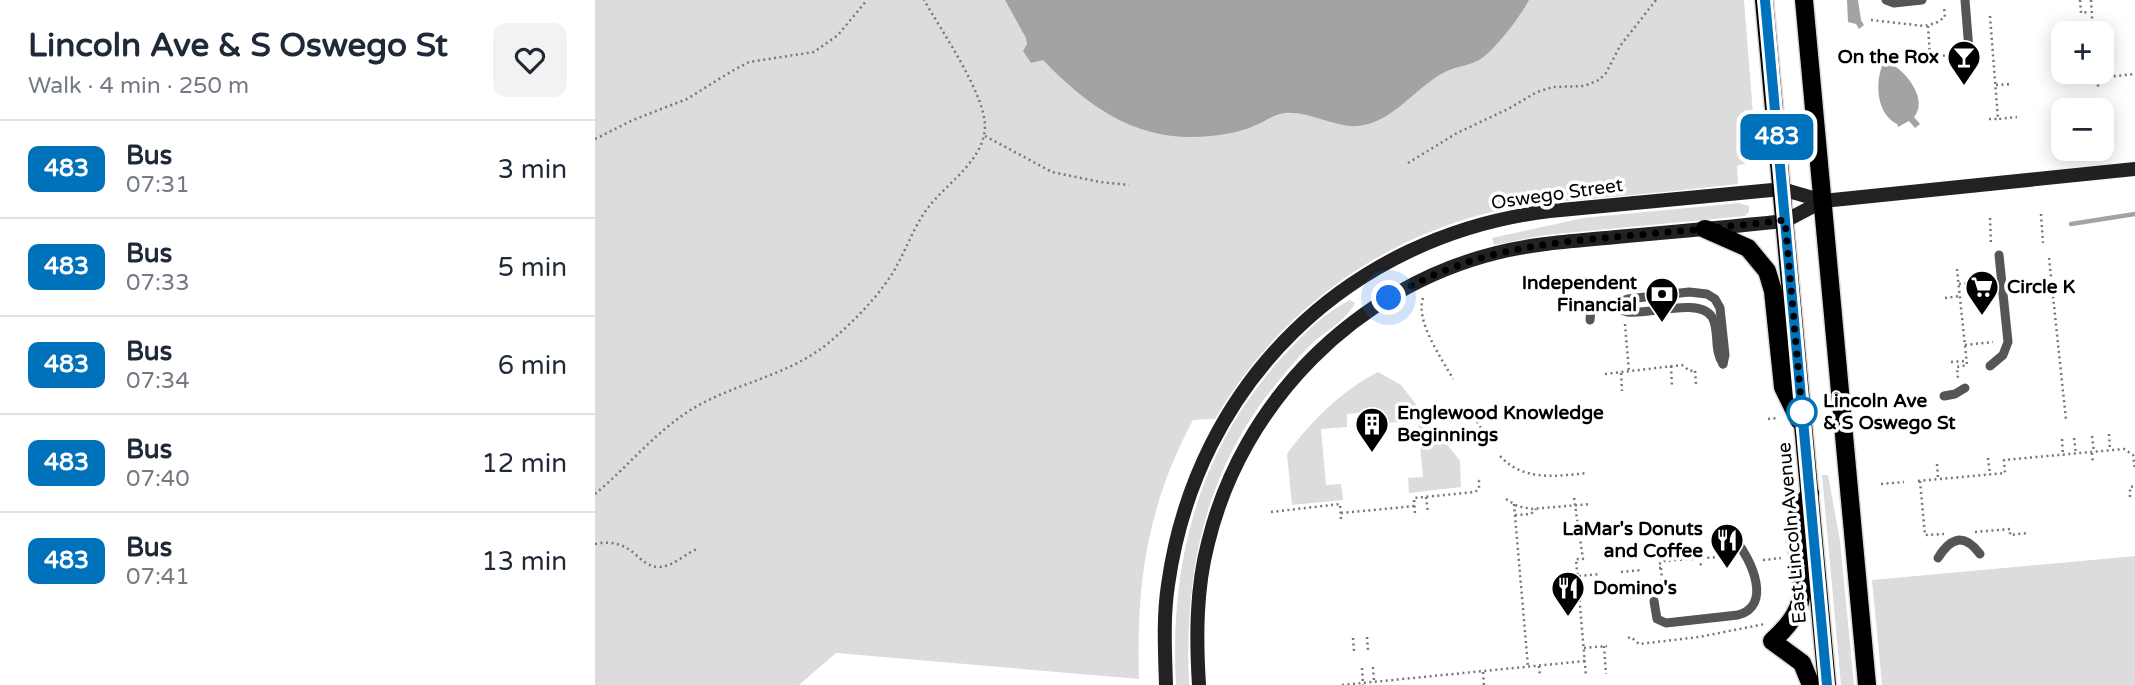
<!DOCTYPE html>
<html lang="en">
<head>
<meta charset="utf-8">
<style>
	body { margin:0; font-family:"Varela Round",sans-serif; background:#f2f2f3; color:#1f2937; height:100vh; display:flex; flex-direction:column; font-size:26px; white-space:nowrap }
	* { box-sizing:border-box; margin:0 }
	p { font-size:23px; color:#747a83 }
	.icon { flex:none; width:38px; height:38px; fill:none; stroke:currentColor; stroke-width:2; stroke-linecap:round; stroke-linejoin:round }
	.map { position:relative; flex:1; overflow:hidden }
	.drawer { display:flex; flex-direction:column; background:#fff; width:595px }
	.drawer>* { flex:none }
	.badge { padding:0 14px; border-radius:10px; font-size:24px; line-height:46px }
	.fabs { position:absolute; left:1456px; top:21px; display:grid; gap:14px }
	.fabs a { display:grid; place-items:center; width:63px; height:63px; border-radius:14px; background:#fff; box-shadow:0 4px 18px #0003; font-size:35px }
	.you { position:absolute; width:35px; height:35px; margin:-18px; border:5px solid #fff; border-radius:50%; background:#1a73e8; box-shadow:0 0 0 10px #1a73e833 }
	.map>.badge { position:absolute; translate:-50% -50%; box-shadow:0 0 0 4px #fff }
	.round { display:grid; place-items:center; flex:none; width:74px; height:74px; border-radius:14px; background:#f2f2f3 }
	.summary { display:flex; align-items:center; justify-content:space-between; height:119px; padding:0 28px }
	h1 { font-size:33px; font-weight:700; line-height:52px }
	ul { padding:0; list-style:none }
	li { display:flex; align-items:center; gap:21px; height:98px; padding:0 28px; border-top:2px solid #e0e1e3 }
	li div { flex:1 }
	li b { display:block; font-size:26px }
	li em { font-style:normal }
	li .badge { min-width:77px; font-weight:700; text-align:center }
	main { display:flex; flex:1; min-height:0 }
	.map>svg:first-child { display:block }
	.green { fill:#dcdcdc }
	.water { fill:#a3a3a3 }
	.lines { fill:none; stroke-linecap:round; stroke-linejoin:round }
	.stream { stroke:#a3a3a3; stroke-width:4.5 }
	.primary-casing { stroke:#dbdbdb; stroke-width:21 }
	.path { stroke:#777; stroke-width:2.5; stroke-dasharray:2 3.5; stroke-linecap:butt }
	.lane { stroke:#555; stroke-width:9 }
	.secondary { stroke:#222; stroke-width:14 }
	.primary { stroke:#000; stroke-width:18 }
	.line-casing { stroke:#fff; stroke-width:16 }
	.line { stroke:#0072bc; stroke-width:10 }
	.walk { stroke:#000; stroke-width:7; stroke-dasharray:0 12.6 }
	.stop-dot { fill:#fff; stroke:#0072bc; stroke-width:3.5 }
	.labels { text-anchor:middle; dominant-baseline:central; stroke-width:7; stroke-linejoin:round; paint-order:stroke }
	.poi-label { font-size:19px; font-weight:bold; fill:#000; stroke:#fff; text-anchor:end }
	.street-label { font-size:19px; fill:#000; stroke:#fff }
	.stop-label { font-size:19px; font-weight:bold; fill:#000; stroke:#fff; text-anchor:start }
</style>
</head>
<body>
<main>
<section class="drawer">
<div class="summary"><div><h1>Lincoln Ave &amp; S Oswego St</h1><p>Walk · 4 min · 250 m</p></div><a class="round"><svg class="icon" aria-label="heart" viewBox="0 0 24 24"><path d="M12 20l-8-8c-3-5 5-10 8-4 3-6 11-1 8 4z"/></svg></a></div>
<ul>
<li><span class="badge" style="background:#0072bc;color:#fff">483</span><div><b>Bus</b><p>07:31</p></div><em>3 min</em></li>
<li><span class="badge" style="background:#0072bc;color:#fff">483</span><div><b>Bus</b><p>07:33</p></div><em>5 min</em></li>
<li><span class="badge" style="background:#0072bc;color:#fff">483</span><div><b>Bus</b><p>07:34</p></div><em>6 min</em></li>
<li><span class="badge" style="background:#0072bc;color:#fff">483</span><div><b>Bus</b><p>07:40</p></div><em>12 min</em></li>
<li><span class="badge" style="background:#0072bc;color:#fff">483</span><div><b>Bus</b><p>07:41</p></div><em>13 min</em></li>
</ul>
</section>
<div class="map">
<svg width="1540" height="685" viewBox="0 0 1540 685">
	<rect width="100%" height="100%" fill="#fff"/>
	<g class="green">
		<path d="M0,0H1149L1160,139L1154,141L1155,162L1142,166L1143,184C1097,189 1051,194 1005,198C973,201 941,203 910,209C787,235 683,311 620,419L598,420C552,506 541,583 544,679L241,653L204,685H0Z"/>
		<polygon points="1144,203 1154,206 1154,212 1150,216 950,235 899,245 897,238 988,218"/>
		<path d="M755,300L760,303C752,319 736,328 722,339C709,351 697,364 686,378C610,467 589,571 594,685H581C574,562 604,447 690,354C710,333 729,313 755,300Z"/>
		<path d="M783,372L806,385L865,461L866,487L814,493L813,478L828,477L823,421L787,423L785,410L752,414V427L726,429L731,485L746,484L748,500L697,505L692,454C717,420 745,392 783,372Z"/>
		<polygon points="1227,475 1233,475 1245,541 1259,685 1246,685"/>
		<polygon points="1540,556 1540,685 1287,685 1277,580"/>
	</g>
	<g class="water">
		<path d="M410,0H934C924,18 903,46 887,58C876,66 860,66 848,73C820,88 797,123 763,126C740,128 715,111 690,113C679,114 671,121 661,125C653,129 645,131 636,133C555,149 502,116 448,60L436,63L428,51L432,44L431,38Z"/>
		<polygon points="1252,0 1263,0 1266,20 1269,25 1264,29 1261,24 1253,22"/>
		<path d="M1289,57C1293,64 1300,65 1306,71C1318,82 1331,103 1319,117L1325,124L1320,128L1314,121L1303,127L1302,124C1282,114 1280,85 1287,66L1283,60Z"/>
	</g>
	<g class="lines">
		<polyline class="stream" points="1476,224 1540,214"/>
		<defs>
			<g id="primary">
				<polyline points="1169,0 1232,685"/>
				<polyline points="1209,0 1272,685"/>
				<polyline points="1110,229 1153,248 1172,271 1178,291 1188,387 1204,420"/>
				<path d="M1215,493C1210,501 1201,512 1201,522C1197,576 1228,596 1177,641L1207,663L1216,685"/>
			</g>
		</defs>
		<use href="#primary" class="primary-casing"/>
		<g class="path">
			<polyline points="1485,0 1486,13 1493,12"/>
			<polyline points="1496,0 1498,33"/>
			<polyline points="1395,16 1403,119 1422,117"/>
			<polyline points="1276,20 1329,26 1341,23 1350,17 1349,7"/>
			<polyline points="1333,26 1335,57 1363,54"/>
			<polyline points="1498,72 1499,78 1503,78 1503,89"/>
			<polyline points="1502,72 1503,78 1540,74"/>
			<polyline points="1401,85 1416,84"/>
			<polyline points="1394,119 1403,119"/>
			<polyline points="390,136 457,172 505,182 534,185"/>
			<polyline points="0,139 38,120 92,99 137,71 154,62 219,52 243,35 272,0"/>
			<polyline points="813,163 862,133 913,109 942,92 958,87 989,86 1004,80 1011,73 1025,46 1061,0"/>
			<polyline points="1446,214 1448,243"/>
			<polyline points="1395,218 1396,245"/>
			<polyline points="1454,258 1471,420"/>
			<polyline points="1362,269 1372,365 1362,367 1363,379"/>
			<polyline points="1364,284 1396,281"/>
			<path d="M828,298C820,321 847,359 858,379"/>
			<polyline points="1350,298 1364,296"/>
			<polyline points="1030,324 1034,372"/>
			<polyline points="1370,345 1398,342"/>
			<polyline points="1356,362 1370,361"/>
			<polyline points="1076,366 1077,387"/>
			<polyline points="1026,373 1027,391"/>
			<polyline points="1010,374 1087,365 1095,371 1100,370 1101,384"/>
			<polyline points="874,407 890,435"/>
			<polyline points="1173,419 1184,418"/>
			<polyline points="1514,434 1515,450"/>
			<polyline points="1497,436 1499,452"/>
			<polyline points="1479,438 1481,454"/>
			<polyline points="1467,439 1468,456"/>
			<polyline points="1497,453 1498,463"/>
			<path d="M905,456C929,482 961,476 993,473"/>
			<polyline points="1393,458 1395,474"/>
			<polyline points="1342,464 1343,478"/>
			<polyline points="1323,481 1410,473 1409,460 1529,449 1538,455 1540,470"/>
			<polyline points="1325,481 1330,535 1349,534"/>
			<polyline points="1286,484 1309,482"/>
			<path d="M0,494C35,465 64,427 104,405C148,381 198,374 237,340C260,320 284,296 300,269C312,248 320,223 336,204C354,182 388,160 390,128C391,95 346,30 329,0"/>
			<polyline points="831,497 833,513"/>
			<polyline points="1535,497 1535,487 1540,486"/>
			<polyline points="979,498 988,559 981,559 991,676"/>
			<polyline points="911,499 922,506 936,509 996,504"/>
			<polyline points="919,504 933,667"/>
			<polyline points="676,512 745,504 746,520"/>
			<polyline points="746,513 820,506"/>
			<polyline points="820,513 819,498 880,492 884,489 884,481 887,480"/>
			<polyline points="920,515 936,514 941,509"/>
			<polyline points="1380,532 1415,529 1415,535 1433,533"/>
			<path d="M0,544C39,536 42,568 65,567C79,566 91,553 104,548"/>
			<polyline points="1105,558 1106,567"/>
			<polyline points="1168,560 1186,558"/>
			<polyline points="1064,568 1066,568 1065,563 1069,561 1138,556"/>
			<polyline points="1066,568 1068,593"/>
			<polyline points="1026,572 1047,570"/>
			<polyline points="984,576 1005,574"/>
			<polyline points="772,637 773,650"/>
			<polyline points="758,638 759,651"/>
			<polyline points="1033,638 1036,637 1044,644 1104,637 1170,624"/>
			<polyline points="1009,646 1011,674"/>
			<polyline points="989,648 1012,646"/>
			<polyline points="944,666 945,677"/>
			<polyline points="778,667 779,681"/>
			<polyline points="767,668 768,685"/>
			<polyline points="888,672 889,685"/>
			<polyline points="747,685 990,661"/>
		</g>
		<g class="lane">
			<polyline points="1291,0 1299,3 1327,0"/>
			<polyline points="1370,0 1374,50"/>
			<path d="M1018,304C1023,308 1027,311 1033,312C1053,315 1105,297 1117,317C1125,331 1118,349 1128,364"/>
			<polyline points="995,320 996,309 1000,306 1018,304 1033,299 1094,292 1112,294 1120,299 1125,308 1130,355 1128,364"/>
			<polyline points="1395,366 1408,355 1413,342 1404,255"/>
			<polyline points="1349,396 1360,394 1370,388"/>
			<path d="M1343,558C1356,537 1369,533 1385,554"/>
			<path d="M1059,601L1062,619L1071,623L1143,615C1178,606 1156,559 1141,541"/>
		</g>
		<g class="secondary">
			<path d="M571,685C570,651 568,618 573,585C601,383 754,235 955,211L1187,189L1228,201"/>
			<path d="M604,685C601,637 601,589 613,543C647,402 761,288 901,253C940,243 981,241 1021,237C1078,232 1134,227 1190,221L1228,201L1540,169"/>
		</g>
		<use href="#primary" class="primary"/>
	</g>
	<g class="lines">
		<defs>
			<polyline id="line" points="1170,0 1232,685"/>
		</defs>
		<use href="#line" class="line-casing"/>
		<use href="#line" class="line"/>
		<path class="walk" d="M794,298C880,248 944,244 1041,235C1090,231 1140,226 1190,220L1207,412"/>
	</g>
	<defs>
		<symbol id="bar-pin" viewBox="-11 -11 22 30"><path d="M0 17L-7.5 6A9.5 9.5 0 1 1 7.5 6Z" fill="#000" stroke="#fff"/><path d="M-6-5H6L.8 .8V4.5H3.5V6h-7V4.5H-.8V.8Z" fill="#fff"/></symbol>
		<symbol id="supermarket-pin" viewBox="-11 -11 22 30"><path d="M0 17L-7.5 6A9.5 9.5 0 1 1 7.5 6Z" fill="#000" stroke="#fff"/><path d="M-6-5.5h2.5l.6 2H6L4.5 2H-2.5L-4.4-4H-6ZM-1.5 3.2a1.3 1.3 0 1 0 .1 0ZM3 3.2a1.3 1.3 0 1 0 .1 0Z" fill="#fff"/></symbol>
		<symbol id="bank-pin" viewBox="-11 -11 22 30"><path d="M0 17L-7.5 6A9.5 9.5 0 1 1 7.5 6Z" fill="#000" stroke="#fff"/><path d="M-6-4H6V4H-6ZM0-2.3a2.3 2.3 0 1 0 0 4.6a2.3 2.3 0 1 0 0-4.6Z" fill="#fff"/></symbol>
		<symbol id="building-pin" viewBox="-11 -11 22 30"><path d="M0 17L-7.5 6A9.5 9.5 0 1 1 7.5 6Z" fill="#000" stroke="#fff"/><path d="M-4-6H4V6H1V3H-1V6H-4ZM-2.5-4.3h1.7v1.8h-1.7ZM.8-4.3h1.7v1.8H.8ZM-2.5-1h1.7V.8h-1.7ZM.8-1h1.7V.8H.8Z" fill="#fff"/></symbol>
		<symbol id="restaurant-pin" viewBox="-11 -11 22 30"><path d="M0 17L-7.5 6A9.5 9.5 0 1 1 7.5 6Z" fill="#000" stroke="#fff"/><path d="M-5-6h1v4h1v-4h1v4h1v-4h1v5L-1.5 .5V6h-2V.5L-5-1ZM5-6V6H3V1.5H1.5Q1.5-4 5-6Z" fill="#fff"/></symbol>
	</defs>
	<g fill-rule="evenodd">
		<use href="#bar-pin" x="1350" y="38" width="38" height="52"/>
		<use href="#supermarket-pin" x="1368" y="268" width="38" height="52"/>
		<use href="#bank-pin" x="1048" y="275" width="38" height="52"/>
		<use href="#building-pin" x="758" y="405" width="38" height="52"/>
		<use href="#restaurant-pin" x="1113" y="521" width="38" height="52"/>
		<use href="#restaurant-pin" x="954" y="569" width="38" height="52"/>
	</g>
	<circle class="stop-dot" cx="1207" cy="412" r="14"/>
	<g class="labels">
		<g class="poi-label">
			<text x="1344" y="57">On the Rox</text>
			<text x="1042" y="283">Independent<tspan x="1042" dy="22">Financial</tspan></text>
			<text x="1412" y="287" text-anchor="start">Circle K</text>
			<text x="802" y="413" text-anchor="start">Englewood Knowledge<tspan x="802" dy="22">Beginnings</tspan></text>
			<text x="1108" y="529">LaMar's Donuts<tspan x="1108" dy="22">and Coffee</tspan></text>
			<text x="998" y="588" text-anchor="start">Domino's</text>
		</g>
		<g class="street-label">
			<text transform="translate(962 194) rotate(-8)">Oswego Street</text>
			<text transform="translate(1197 533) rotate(-95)">East Lincoln Avenue</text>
		</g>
		<g class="stop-label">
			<text x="1228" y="401">Lincoln Ave<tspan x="1228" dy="22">&amp; S Oswego St</tspan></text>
		</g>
	</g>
</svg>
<div class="fabs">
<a>+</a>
<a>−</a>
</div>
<div class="you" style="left:794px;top:298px"></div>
<b class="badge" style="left:1182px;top:137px;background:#0072bc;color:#fff">483</b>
</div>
</main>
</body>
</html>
